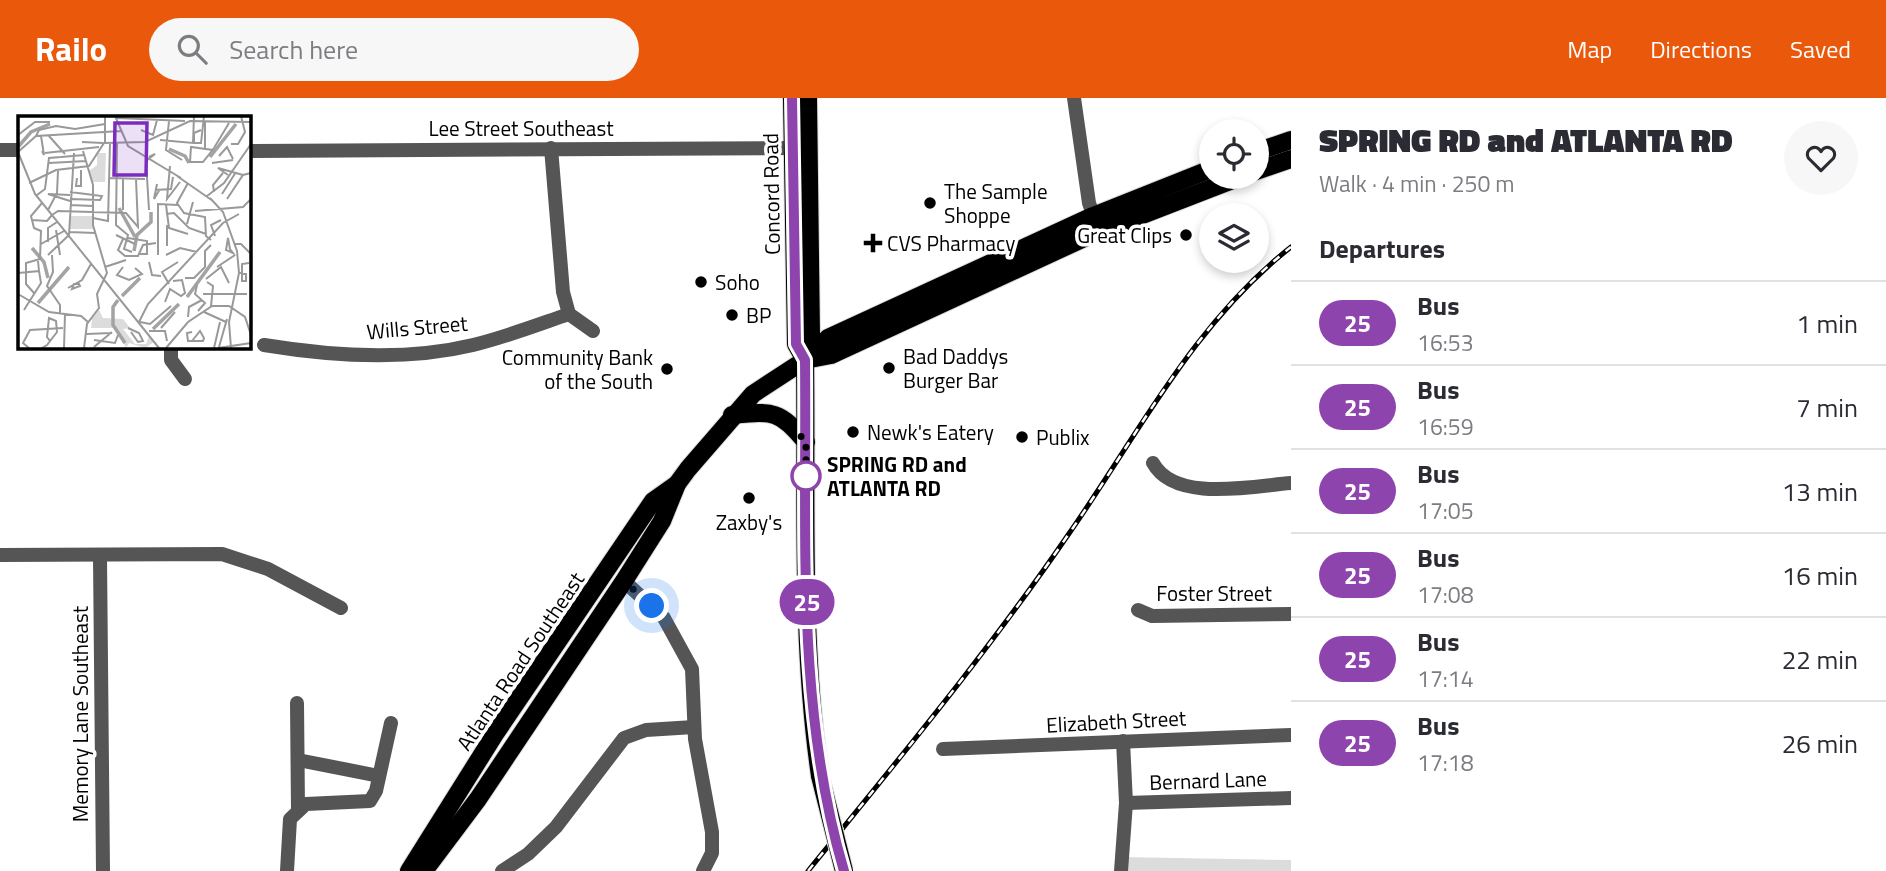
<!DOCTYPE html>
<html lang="en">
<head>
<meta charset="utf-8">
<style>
	body { margin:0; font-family:"Titillium Web",sans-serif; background:#f7f7f7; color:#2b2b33; height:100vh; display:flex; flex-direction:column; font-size:26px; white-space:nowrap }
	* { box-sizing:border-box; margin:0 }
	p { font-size:23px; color:#7c7c81 }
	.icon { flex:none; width:38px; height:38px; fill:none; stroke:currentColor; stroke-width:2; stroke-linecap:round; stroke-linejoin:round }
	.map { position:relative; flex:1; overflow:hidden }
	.side { display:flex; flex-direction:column; background:#fff; width:595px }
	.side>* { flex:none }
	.badge { padding:0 14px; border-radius:23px; font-size:24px; line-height:46px }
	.buttons { position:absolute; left:1199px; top:21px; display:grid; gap:14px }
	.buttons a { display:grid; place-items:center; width:70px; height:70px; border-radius:50%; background:#fff; box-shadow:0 4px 10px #0003; font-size:35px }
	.you { position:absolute; width:35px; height:35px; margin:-18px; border:5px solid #fff; border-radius:50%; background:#1a73e8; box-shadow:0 0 0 10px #1a73e833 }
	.map>.badge { position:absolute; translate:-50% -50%; box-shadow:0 0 0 4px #fff }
	h2 { padding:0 28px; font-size:26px; line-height:63px }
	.round { display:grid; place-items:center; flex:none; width:74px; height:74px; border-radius:37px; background:#f7f7f7 }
	.overview { display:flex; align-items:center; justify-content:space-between; height:119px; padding:0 28px }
	h1 { font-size:33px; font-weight:800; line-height:52px }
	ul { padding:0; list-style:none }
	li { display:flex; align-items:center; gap:21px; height:84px; padding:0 28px; border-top:2px solid #e1e1e2 }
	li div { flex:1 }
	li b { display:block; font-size:26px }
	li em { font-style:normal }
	li .badge { min-width:77px; font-weight:700; text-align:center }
	header { display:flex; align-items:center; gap:42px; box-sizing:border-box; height:98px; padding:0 35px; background:#ea580c; color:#fff }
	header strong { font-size:33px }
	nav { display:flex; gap:38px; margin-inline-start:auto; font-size:24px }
	.search { width:490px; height:63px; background:#f7f7f7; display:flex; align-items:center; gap:18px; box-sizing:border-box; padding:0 24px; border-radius:38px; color:#7c7c81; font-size:26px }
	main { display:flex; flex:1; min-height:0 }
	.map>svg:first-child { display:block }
	.green { fill:#dcdcdc }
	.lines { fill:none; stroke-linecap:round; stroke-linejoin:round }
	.major-casing { stroke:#dbdbdb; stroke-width:20 }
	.minor { stroke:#555; stroke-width:14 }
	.major { stroke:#000; stroke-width:18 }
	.rail-casing { stroke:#000; stroke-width:5 }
	.rail { stroke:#fff; stroke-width:2.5; stroke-dasharray:8; stroke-linecap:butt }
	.major-bridge-casing { stroke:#dbdbdb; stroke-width:20; stroke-linecap:butt }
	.major-bridge { stroke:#000; stroke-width:18 }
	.line-casing { stroke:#fff; stroke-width:16 }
	.line { stroke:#8e44ad; stroke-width:10 }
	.walk { stroke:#000; stroke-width:7; stroke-dasharray:0 12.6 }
	.poi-dot { fill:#000; stroke:#fff; stroke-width:2.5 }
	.stop-dot { fill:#fff; stroke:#8e44ad; stroke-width:3.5 }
	.labels { text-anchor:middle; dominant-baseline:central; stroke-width:7; stroke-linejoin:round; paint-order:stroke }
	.street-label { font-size:21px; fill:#000; stroke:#fff }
	.poi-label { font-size:21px; fill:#000; stroke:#fff; text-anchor:start }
	.stop-label { font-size:21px; font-weight:bold; fill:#000; stroke:#fff; text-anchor:start }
	.inset-river { fill:none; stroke:#a3a3a3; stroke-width:3.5 }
	.inset-road { fill:none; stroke:#999; stroke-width:2 }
	.view { fill:#7b2cbf; fill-opacity:0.15; stroke:#7b2cbf; stroke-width:3.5 }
	.inset-edge { fill:none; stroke:#000; stroke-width:3.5 }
</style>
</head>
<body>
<header>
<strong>Railo</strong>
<div class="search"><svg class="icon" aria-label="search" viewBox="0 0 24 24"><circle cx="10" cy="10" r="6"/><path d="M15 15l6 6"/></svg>Search here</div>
<nav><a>Map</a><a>Directions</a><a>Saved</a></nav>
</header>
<main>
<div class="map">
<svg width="1291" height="773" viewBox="0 0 1291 773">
	<rect width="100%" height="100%" fill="#fff"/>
	<polygon class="green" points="1122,759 1291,762 1291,773 1121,773"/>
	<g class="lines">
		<defs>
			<g id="major">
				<polyline points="792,0 796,246 805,262"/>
				<path d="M808,0L811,238L805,262C807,400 800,540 820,678"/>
				<polyline points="1256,54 1291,42"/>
				<polyline points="1256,73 1291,61"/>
				<polyline points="805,262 831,257 1093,136 1240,79"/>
				<path d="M732,317C774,313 779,312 806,344"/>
				<polyline points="409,773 495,636 653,403 677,386"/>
				<polyline points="424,773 478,701 624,483 662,423 677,386 688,371 753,296 805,262 828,240 1093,118 1211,71"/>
			</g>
		</defs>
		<use href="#major" class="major-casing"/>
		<g class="minor">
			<polyline points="1074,0 1089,105 1096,125"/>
			<polyline points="551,50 563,194 569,216 593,233"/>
			<polyline points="0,52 19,52"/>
			<polyline points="248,53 793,50"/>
			<path d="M264,247C331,258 407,263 473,247C506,239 537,227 569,216"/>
			<polyline points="171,248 171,262 185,281"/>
			<path d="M1153,365C1175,405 1252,388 1291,385"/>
			<polyline points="0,457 222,456 268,471 341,510"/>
			<polyline points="100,459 103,773"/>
			<polyline points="624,483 664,520 692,571 695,641 712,734 712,755 703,773"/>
			<polyline points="1138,512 1152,518 1291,516"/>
			<polyline points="297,605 298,711"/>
			<polyline points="943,651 1291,637"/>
			<polyline points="298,662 379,678"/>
			<polyline points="1126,705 1291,700"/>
			<polyline points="287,773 290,721 306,706 370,703 376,693 391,625"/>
			<polyline points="502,773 528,756 556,729 624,640 646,632 694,629"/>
			<polyline points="1121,773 1126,705 1123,643"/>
		</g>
		<use href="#major" class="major"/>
		<defs>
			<path id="rail" d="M808,773C897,663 988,554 1068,437C1138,337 1193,226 1291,149"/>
		</defs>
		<use href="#rail" class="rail-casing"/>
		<use href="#rail" class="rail"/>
		<defs>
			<polyline id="major-bridge" points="820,678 844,773"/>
		</defs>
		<use href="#major-bridge" class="major-bridge-casing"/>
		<use href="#major-bridge" class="major-bridge"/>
	</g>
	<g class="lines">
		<defs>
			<path id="line" d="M792,0L796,246L805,262C807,433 795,607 844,773"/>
		</defs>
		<use href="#line" class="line-casing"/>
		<use href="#line" class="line"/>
		<polyline class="walk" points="652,508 624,483 662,422 677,386 732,317 761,314 785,320 806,344 806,378"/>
	</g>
	<g class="poi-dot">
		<circle cx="930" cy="105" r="7"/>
		<circle cx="1186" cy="137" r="7"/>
		<path d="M869.5 134.5h7v7h7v7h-7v7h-7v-7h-7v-7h7z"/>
		<circle cx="701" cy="184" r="7"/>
		<circle cx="732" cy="217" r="7"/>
		<circle cx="889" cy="270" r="7"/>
		<circle cx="667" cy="271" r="7"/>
		<circle cx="853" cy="334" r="7"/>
		<circle cx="1022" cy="339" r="7"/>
		<circle cx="749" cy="400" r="7"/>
	</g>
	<circle class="stop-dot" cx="806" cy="378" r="14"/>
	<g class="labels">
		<g class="street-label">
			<text x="521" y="30">Lee Street Southeast</text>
			<text transform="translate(771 96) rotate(-91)">Concord Road</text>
			<text transform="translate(417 229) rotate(-5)">Wills Street</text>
			<text x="1214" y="495">Foster Street</text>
			<text transform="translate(520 563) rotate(-56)">Atlanta Road Southeast</text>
			<text transform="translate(80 616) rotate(-90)">Memory Lane Southeast</text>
			<text transform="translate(1116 623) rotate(-3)">Elizabeth Street</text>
			<text transform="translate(1208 682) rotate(-2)">Bernard Lane</text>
		</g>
		<g class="poi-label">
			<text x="944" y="93">The Sample<tspan x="944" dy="24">Shoppe</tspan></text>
			<text x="1172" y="137" text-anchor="end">Great Clips</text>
			<text x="887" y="145">CVS Pharmacy</text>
			<text x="715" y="184">Soho</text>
			<text x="746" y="217">BP</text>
			<text x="903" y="258">Bad Daddys<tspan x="903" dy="24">Burger Bar</tspan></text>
			<text x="653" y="259" text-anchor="end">Community Bank<tspan x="653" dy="24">of the South</tspan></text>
			<text x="867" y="334">Newk's Eatery</text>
			<text x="1036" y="339">Publix</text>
			<text x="749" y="424" text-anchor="middle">Zaxby's</text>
		</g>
		<g class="stop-label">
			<text x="827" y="366">SPRING RD and<tspan x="827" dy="24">ATLANTA RD</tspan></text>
		</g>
	</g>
	<g transform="translate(18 18)">
		<rect width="233" height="233" fill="#fff"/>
		<path d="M79,37H88L87,66H74L71,55L79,49ZM52,100H74L76,113H52ZM81,194L85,202L105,203L112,212L105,213L117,228H128L131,220L136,226L127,232L111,227L108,232L99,212H73L74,203Z" fill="#dcdcdc"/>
		<path class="inset-river" d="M0,31L13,16L32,8M151,33L167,40L171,47M192,41L218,8M101,92L117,121M14,132L26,146L30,162M116,135L119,119L133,106V96M104,180L122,162M169,181L202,136M100,184L95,191V209L107,227M20,187L51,151M135,213L161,188"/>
		<path class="inset-road" d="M87,0V27M97,0L110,30L163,62M98,2L167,5M151,5L148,34L164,44M123,14L135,19L139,4M183,14L176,17V27H183L186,0M0,19L17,6H32M18,20L21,14L38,10L57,13L87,8M23,20L26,39L24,35M31,20L47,38M142,24L175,27L176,0M64,26L85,27M99,27L98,109L110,119L106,133L114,136M213,28H220L227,16L223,0M187,32V6M195,34L173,31L172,46H185L196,32L211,7M65,35L75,69V109L89,157L79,178L81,192L69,208L66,232M0,36L18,20L103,15M0,36L17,78L141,232M27,37L81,31M201,40L209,31L215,43M43,41L66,39M131,41L137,38L128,45L131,94M31,47L68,45M194,47L215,44M152,50L149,83L162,66M210,59L200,52L225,59M159,60L195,85M59,62L58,70H63V54M91,62L127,63M105,62V94M11,67L38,54L71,50L86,27L127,26L172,5L233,6M170,67L159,87L166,97L187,101L188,120L193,124M139,68L136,83L142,73M137,74L153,73L155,61M52,76L84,80L82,84L52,83M196,76L195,69L205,57M204,78L218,56M19,79L27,73L31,42L43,41M189,80L206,67L233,28M192,82L205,96L219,135L221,157L211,206L213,232M209,83L225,59L233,57M52,85L30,78L52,79M52,89L75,90M148,89L151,112L170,118M30,94L39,77L40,55M177,95L225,91L233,83M148,98L156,97L171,112L188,118M34,99L40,95L108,97L120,111L118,63M75,102L90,105L92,27M14,104L29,105L34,99M169,108L175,86M38,114L42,139M51,116L77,117M98,119L117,128M197,120L193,109L203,104M110,122L129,125V138H122M210,122L212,133L215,137L208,134ZM105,123L100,134L107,140H120L125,129L138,127M30,126V112L39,106M23,128L46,115M216,128H223L233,138M149,130V109M30,139L51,119L56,37M34,139L35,156L29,170L42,189V198M140,139V88L160,89M148,139L162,132L179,136M131,146L134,159L143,160M87,151L108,144M105,151L99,159L111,164L124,158L117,152M199,151L217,139M0,157L21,155L20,145M221,157H224V158H228V165H224V148L231,147M167,162H176L187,151V135L193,129M188,163L203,151L211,167M189,166L195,170L193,190M56,168H61L62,170L54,173ZM151,168L144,156L160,146M179,169L177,178L187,187L180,195M50,172L64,164L73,148M16,177L8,168V147L22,143L23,115L16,112L13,100L24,87M0,178L31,196L63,200L70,206M185,178H229M147,186L152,173L163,180L167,177L164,164L155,165M6,194L23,167L21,155M186,196L208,206M170,201L171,191L184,184M121,206L130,188L205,107L221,98M122,206L132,208L153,190M110,212L121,217L125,225L120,226L113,216M143,212L157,196M131,215H147L149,225M68,218L94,217M76,224L97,227L100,219M174,225L182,215L186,222L185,225H170L169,217L174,216M76,231L94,216M201,231L209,203M11,232L5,227L12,214L45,212M24,232L29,229L39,216L38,205L31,202L29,221L32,225M46,232L47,198M148,232L170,206L194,190H211L227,201L233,219M196,232L202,206M200,232L233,227"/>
		<path class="view" d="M97,7H129L128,59H96Z"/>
		<rect width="233" height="233" class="inset-edge"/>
	</g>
</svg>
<div class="buttons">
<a><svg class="icon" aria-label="locate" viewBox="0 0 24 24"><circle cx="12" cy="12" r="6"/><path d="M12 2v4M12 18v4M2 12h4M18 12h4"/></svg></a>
<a><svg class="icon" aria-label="layers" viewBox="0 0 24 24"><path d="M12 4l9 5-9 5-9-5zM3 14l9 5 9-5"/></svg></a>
</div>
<div class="you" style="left:652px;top:508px"></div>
<b class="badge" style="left:807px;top:504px;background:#8e44ad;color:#fff">25</b>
</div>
<section class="side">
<div class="overview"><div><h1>SPRING RD and ATLANTA RD</h1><p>Walk · 4 min · 250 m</p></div><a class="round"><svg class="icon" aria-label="heart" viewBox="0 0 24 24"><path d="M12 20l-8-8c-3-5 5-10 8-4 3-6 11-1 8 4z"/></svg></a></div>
<h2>Departures</h2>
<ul>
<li><span class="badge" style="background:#8e44ad;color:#fff">25</span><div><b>Bus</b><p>16:53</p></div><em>1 min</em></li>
<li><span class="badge" style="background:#8e44ad;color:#fff">25</span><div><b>Bus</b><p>16:59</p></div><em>7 min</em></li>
<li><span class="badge" style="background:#8e44ad;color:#fff">25</span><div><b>Bus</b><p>17:05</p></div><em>13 min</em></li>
<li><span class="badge" style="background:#8e44ad;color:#fff">25</span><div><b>Bus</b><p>17:08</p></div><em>16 min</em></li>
<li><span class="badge" style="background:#8e44ad;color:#fff">25</span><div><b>Bus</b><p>17:14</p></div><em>22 min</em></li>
<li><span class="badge" style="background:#8e44ad;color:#fff">25</span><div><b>Bus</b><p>17:18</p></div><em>26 min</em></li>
</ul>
</section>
</main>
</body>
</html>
